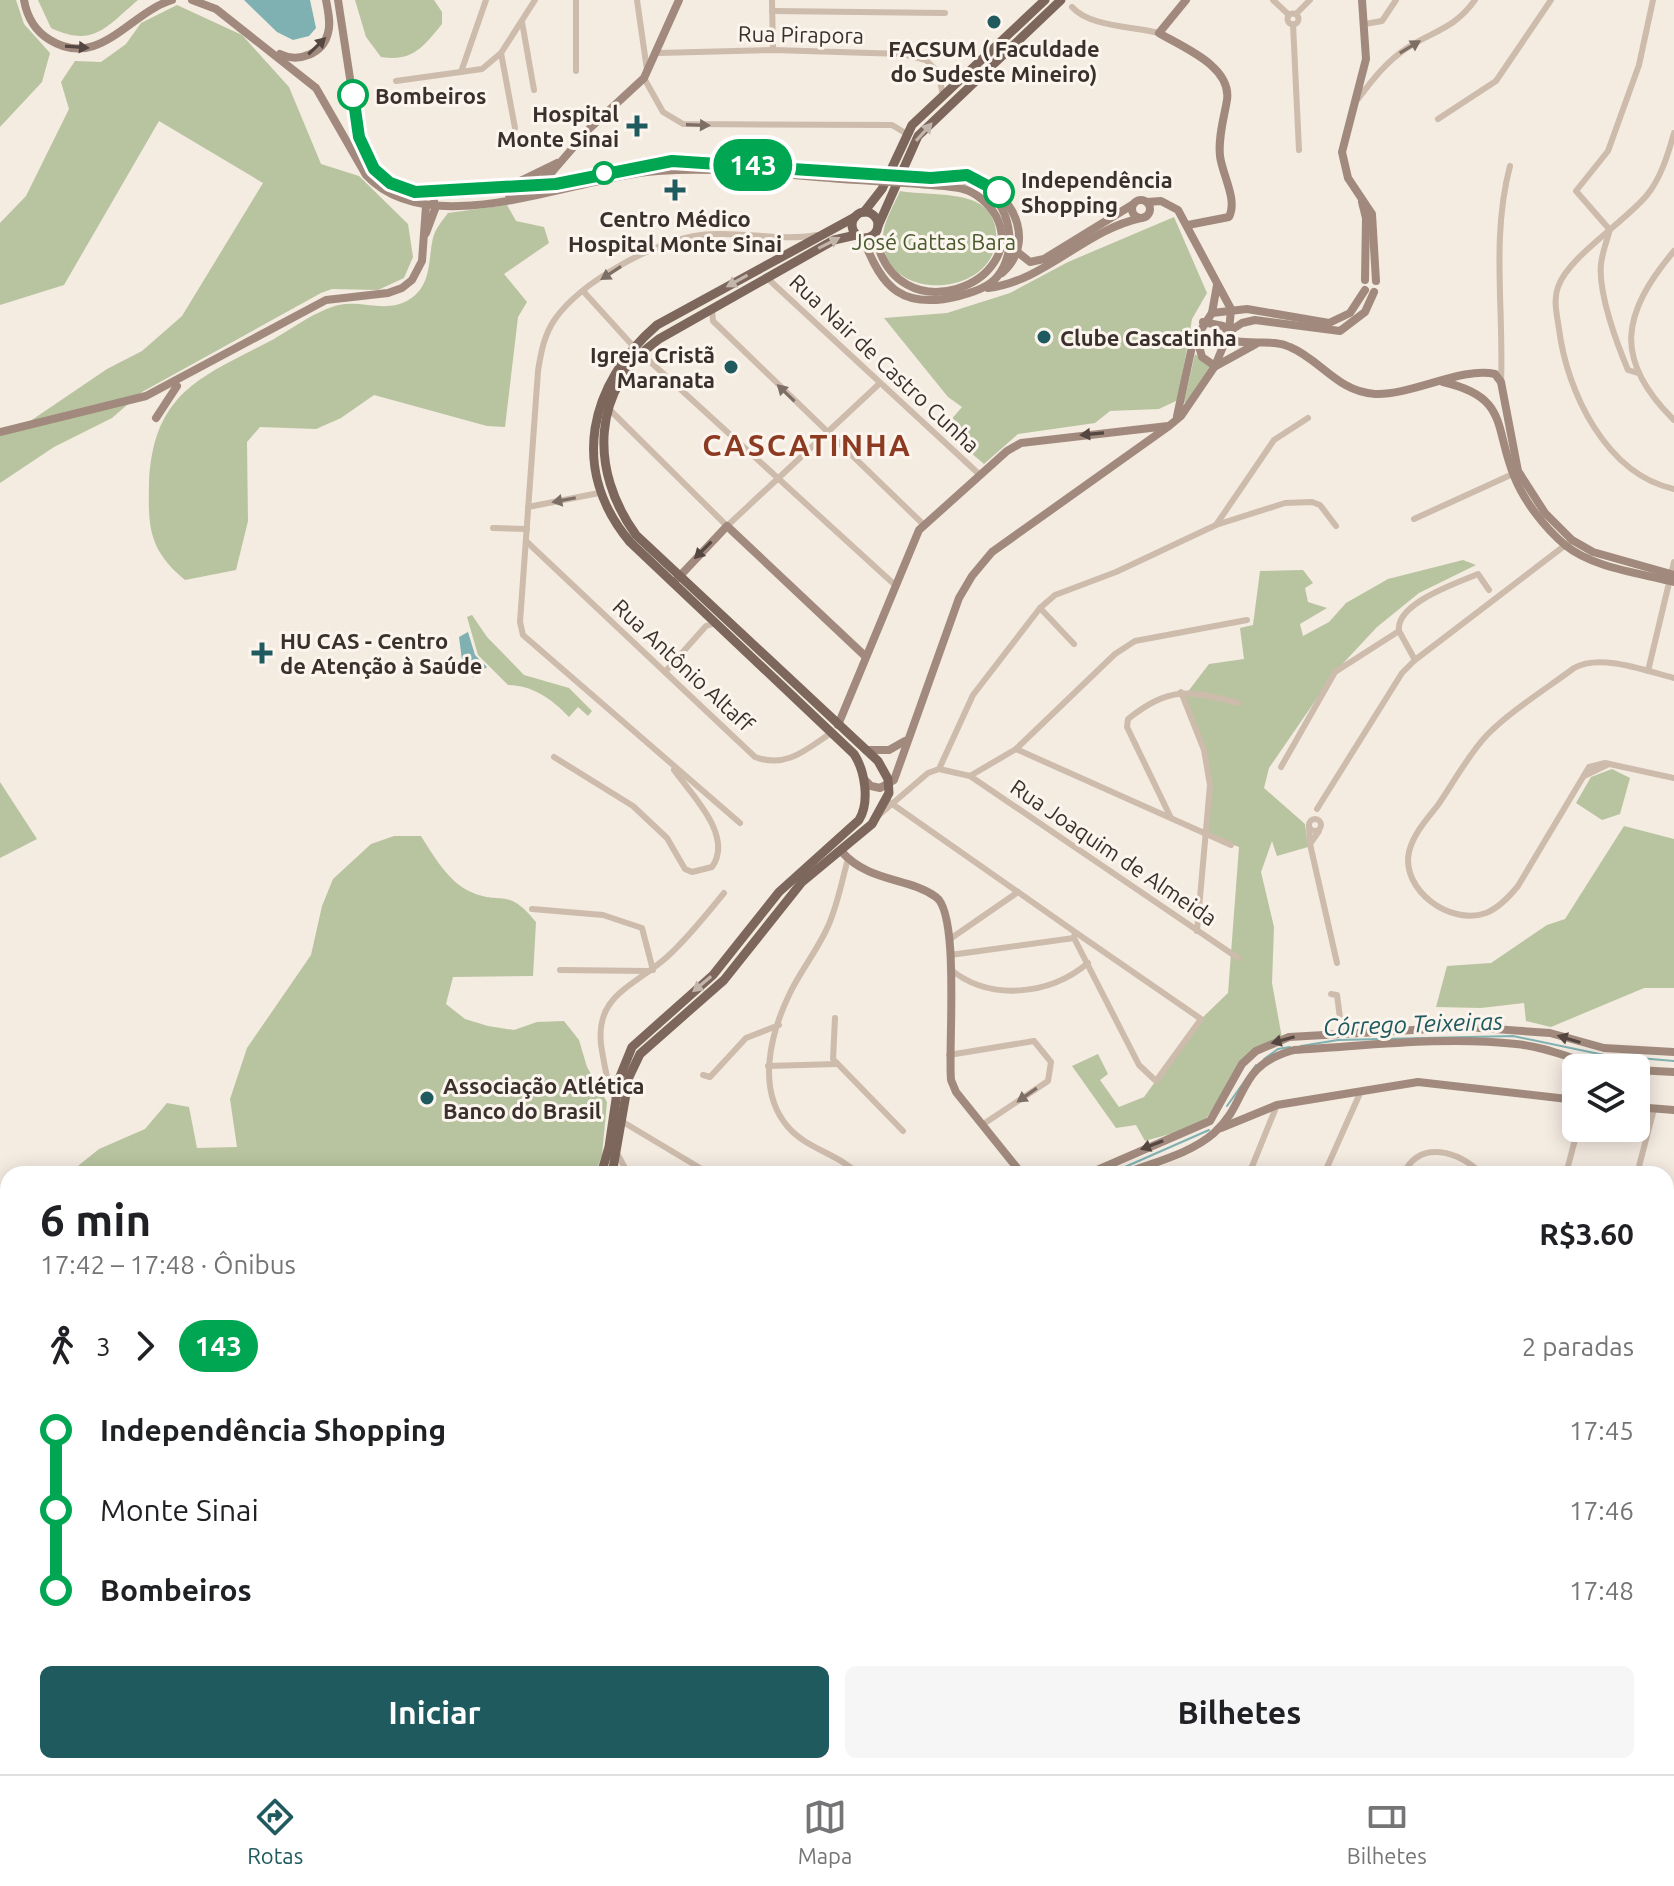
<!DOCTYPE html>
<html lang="pt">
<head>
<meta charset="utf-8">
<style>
	body { margin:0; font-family:Ubuntu,sans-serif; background:#f6f6f6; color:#202124; height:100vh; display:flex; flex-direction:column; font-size:30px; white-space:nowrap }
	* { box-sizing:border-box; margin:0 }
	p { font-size:26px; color:#757577 }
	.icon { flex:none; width:44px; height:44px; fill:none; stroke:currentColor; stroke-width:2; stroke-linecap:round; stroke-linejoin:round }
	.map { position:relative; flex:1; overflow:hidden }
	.side { position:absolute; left:0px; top:1166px; width:1674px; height:608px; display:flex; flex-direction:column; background:#fff; border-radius:24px 24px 0 0; box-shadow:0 4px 20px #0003 }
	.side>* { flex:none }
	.badge { padding:0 16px; border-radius:26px; font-size:28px; line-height:52px }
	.tools { position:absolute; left:1562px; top:1054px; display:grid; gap:16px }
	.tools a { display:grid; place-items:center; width:88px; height:88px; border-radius:12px; background:#fff; box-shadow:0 4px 20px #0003; font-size:40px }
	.map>.badge { position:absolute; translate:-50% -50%; box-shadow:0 0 0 4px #fff }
	.legs { display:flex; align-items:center; gap:12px; height:88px; padding:0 40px; font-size:26px }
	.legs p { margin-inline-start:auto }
	.overview { display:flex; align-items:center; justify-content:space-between; height:136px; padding:0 40px }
	h1 { font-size:44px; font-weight:700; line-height:60px }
	.cta { display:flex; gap:16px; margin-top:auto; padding:16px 40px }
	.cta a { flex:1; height:92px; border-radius:12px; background:#1f5a5e; color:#fff; font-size:32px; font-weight:700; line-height:92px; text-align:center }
	.cta a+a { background:#f6f6f6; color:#202124 }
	ul { padding:0 40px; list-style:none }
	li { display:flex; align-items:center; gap:28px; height:80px; font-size:30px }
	li i { display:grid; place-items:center; width:12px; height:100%; margin:0 10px; background:currentColor }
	li i::after { content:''; width:20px; height:20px; margin:-10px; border:6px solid; border-radius:50%; background:#fff }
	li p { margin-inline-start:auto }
	li:first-child i { background:linear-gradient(#0000 50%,currentColor 0) }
	li:last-child i { background:linear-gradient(currentColor 50%,#0000 0) }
	.tabs { display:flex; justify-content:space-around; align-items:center; height:112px; border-top:2px solid #e0e0e0; background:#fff; font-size:22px; color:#757577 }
	.tabs a { display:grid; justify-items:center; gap:4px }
	.tabs .selected { color:#1f5a5e }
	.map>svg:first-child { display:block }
	.green { fill:#b8c4a0 }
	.water { fill:#7fb0b2 }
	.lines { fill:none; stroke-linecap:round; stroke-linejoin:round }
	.stream { stroke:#7fb0b2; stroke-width:2 }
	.street { stroke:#cdbbac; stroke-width:6 }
	.secondary { stroke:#a18a7d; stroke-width:8 }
	.primary { stroke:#7d675c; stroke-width:9 }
	.secondary-bridge { stroke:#a18a7d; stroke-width:8 }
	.oneway { fill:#544640 }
	.oneway2 { fill:#7d6f65 }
	.oneway3 { fill:#c2b5ac }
	.line-1-casing { stroke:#fff; stroke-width:18 }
	.line-1 { stroke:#00a651; stroke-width:12 }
	.poi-dot { fill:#1f5a5e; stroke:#fbf5ee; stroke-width:3 }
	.stop-1-dot { fill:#fff; stroke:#00a651; stroke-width:4 }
	.labels { text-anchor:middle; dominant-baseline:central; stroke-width:6; stroke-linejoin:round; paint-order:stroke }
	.street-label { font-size:22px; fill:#3b302b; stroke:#fbf5ee }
	.poi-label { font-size:22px; font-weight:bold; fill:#3b302b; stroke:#fbf5ee; text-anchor:start }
	.stop-label { font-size:22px; font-weight:bold; fill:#3b302b; stroke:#fbf5ee; text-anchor:start }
	.park-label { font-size:22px; fill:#4a5a2e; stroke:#fbf5ee }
	.water-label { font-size:24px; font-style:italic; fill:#1f5a5e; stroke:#fbf5ee }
	.district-label { font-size:30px; font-weight:bold; letter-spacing:2px; fill:#8c3b22; stroke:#fbf5ee }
</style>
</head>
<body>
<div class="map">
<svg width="1674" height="1774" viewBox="0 0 1674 1774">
	<rect width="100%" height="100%" fill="#f4ebe1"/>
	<g class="green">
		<polygon points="0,0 16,0 24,24 50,53 42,82 0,127"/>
		<path d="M38,0H138C106,27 94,48 51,28Z"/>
		<path d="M355,0H434L442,12V24C423,47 413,62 381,57L366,37Z"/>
		<polygon points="177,5 242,35 289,87 321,164 359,176 408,224 413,257 404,278 378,290 332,289 321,293 142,392 112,418 54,447 0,483 0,434 17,430 107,369 142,351 182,316 263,183 159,121 64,285 0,305 0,223 26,196 69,109 61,82 75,61 101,62 126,44 141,23"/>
		<path d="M900,191C923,195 958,192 978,203C989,209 996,221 996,233C1000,298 882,306 883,237C883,222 894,205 900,191Z"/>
		<path d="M507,205L516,221L544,227L549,243L504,274L527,302L518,317L505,427L487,426L374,395L341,418L316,429L260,427L247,442L248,521L236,570L185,580C149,550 148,528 149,484C153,391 202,377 274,339C293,328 317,310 339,305C363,300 387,314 410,299C432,285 428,259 433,238C435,229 443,220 448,213Z"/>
		<polygon points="1174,217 1207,293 1192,319 1178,400 1159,409 1110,411 1095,423 1018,434 984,464 943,429 962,407 948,397 884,318 947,313 1010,293 1068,262"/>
		<polygon points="1195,354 1210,366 1185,403 1184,402"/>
		<path d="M1463,560L1476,565L1419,593L1377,627L1335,672L1269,768L1264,788L1305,824L1308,847L1277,856L1272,841L1261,872L1274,927L1272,983L1282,1038L1244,1060L1202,1125L1145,1141L1136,1125L1116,1128L1072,1066L1098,1054L1108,1074L1100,1080L1119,1107L1144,1097L1201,1019L1228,993L1239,847L1205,834C1212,771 1206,756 1183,698L1209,664L1244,659L1240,628L1253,625L1260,571L1303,570L1313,583L1305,588L1308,602L1327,608L1300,624L1303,636L1329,622L1346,603L1388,579Z"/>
		<path d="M472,615L487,637L524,675L569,688L592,711L588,716L578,707L569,717C552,699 532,685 508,685L478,655L467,617Z"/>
		<polygon points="1612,769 1630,778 1620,814 1602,820 1576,803 1591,777"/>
		<polygon points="0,782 37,839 0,858"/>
		<polygon points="1624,826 1674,839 1674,988 1644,988 1551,1027 1526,1021 1524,1003 1481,1008 1436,1007 1447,966 1491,963 1547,925 1565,919"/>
		<path d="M394,836H421C433,855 449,883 471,892C503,906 507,886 536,922L533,976L453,977L446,1004L465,1019L488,1026L514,1030L537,1022L564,1021L579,1040L587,1067L607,1102L602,1155L595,1174H68L99,1149L145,1129L167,1103L189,1107L197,1148L237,1147L230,1099L247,1048L311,955L322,906L333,879L371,844Z"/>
		<polygon points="8,1227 8,1461 0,1461 0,1244"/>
		<polygon points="8,1635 8,1753 0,1746 0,1646"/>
		<polygon points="22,1766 152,1766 157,1774 30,1774"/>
		<polygon points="288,1766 411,1766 411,1774 279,1774"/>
	</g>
	<g class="water">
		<polygon points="244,0 310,0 316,28 309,36 293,40 277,32"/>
		<polygon points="468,632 475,655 487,667 473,677 462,660 459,637"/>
	</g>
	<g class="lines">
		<g class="stream">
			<polyline points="1301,1046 1338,1040 1513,1036 1604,1055 1674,1061"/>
			<polyline points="1264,1059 1278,1049 1290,1047"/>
			<polyline points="1227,1106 1256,1065"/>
			<polyline points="1109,1174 1209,1130"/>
		</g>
		<g class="street">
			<polyline points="576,0 576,71"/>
			<polyline points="637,0 647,70"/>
			<polyline points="772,0 773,50"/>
			<polyline points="1273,0 1289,15"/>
			<path d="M1072,7C1090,27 1131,26 1159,33"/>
			<polyline points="772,11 945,13"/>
			<circle cx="1293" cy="19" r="5.5"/>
			<polyline points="1296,14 1310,0"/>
			<polyline points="522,22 534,90"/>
			<polyline points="1293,24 1299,150"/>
			<polyline points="1365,24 1382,21 1396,0"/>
			<polyline points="501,53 515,128"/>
			<polyline points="658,53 773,50 903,54 926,60 938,72 943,95"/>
			<polyline points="461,72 486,0"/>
			<polyline points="938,72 966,73"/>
			<polyline points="644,78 663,112 683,124 892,125 907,134"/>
			<polyline points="396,81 482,69 501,53 535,0"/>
			<path d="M1358,99C1373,79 1386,62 1407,48C1435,30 1454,29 1475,0"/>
			<polyline points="1438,119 1496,81 1551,0"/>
			<path d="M1674,133C1668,154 1661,178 1647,195C1626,221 1568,257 1558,287C1553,300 1557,315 1559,329C1567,392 1606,474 1674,489"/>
			<polyline points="1610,230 1576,191 1608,151 1639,65 1653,0"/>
			<path d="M1609,233C1606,243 1602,254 1601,264C1598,293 1617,344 1628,370L1638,373"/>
			<path d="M1674,251C1621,314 1613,360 1674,420"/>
			<polyline points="766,277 980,475"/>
			<polyline points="584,292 633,346 895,585"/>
			<polyline points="712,309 713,321 923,524"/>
			<path d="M1501,382C1504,309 1491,238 1510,166"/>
			<polyline points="610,410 727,526 878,385"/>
			<polyline points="528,507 599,493"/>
			<polyline points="1414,519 1515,473"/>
			<polyline points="1216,525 1274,440 1308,418"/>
			<polyline points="493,528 527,529"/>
			<path d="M526,541L755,757C786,769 807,749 831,733"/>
			<polyline points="1040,608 1074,644"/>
			<path d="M1399,631C1395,604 1456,583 1478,574L1489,590"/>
			<polyline points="1648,671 1674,562"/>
			<polyline points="665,672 706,626 716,623"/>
			<path d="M1674,678C1646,671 1601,653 1574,668C1546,689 1512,710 1487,735C1468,755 1454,782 1438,805C1427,819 1413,834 1409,852C1401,890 1450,926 1486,913C1499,908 1509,897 1518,886L1589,767L1605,763L1674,778"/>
			<polyline points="1181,692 1204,750 1210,785 1197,931"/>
			<polyline points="1016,749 1231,845"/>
			<path d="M554,757L633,806L667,838L685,869L692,872L712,867C734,836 692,795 674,770"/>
			<polyline points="1281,767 1335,672 1399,631 1415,660"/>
			<polyline points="939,769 973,695 1040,608 1055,595 1116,572 1216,525 1285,503 1312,502 1320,505 1336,526"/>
			<polyline points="970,776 1238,958"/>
			<polyline points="1584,776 1609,764"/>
			<polyline points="888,801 1075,932 1074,938 1139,1065 1156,1081 1201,1019 1075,932"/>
			<polyline points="1317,809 1402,673 1415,660 1572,540"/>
			<polyline points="879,815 928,773 939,769 970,776 1016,749 1115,654 1135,641 1247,620"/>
			<path d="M1171,818L1127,727L1128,719C1170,686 1189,690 1238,703"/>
			<circle cx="1315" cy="825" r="6"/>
			<path d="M740,823L523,635L520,622L538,371C541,352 544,335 555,319C582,281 655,241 701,235C739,230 778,242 817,235"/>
			<polyline points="1309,827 1310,844 1319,831"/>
			<polyline points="1310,844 1337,963"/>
			<path d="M848,859C842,880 838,903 829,924C819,948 801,970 790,993C770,1034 756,1090 788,1127C807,1149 837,1153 858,1174"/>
			<polyline points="532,909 603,915 642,928 653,970"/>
			<polyline points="950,939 1018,892"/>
			<polyline points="950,955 1074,938"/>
			<path d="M950,969C990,1002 1050,995 1088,963"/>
			<polyline points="560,970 649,971"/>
			<polyline points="1331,994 1337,995 1342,1033"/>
			<polyline points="835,1018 833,1059 903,1131"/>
			<polyline points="949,1055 1034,1041 1051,1062 1048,1081 982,1125"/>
			<polyline points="768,1066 837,1064"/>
			<polyline points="703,1075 710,1077 746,1038 779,1025"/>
			<path d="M615,1098C607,1083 605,1067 602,1051C592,996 632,988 667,957C688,938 706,915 724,893"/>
			<polyline points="623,1122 710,1174 798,1170 803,1174"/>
			<polyline points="618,1155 628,1174"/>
			<polyline points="1249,1174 1277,1105"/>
			<polyline points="1324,1174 1361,1091"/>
			<path d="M1403,1174C1421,1138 1459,1152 1482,1174"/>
			<polyline points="1566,1174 1578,1128"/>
			<polyline points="1637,1174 1654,1109"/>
			<polyline points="1666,1283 1674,1275"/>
			<polyline points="1666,1289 1674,1297"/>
			<polyline points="1666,1366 1667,1357 1674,1358"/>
			<polyline points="1666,1451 1674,1456"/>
			<polyline points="1666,1498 1674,1495"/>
			<polyline points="1666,1557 1674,1557"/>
			<polyline points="0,1574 8,1580"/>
			<polyline points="1666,1590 1674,1589"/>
			<polyline points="1666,1644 1674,1643"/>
			<polyline points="1440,1767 1461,1774"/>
			<polyline points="1375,1774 1379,1766"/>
			<polyline points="1498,1774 1499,1766"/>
			<polyline points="1554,1774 1554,1766"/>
			<polyline points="1623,1774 1630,1766"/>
		</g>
		<g class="secondary">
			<path d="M24,0C27,17 35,31 50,40C99,70 129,13 172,0"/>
			<path d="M192,0L216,9L316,88L366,175C431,245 577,176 658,171C724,166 792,176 858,180"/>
			<polyline points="338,0 359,137 374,169 401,189 431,192 556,184 672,161 858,173"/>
			<path d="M1186,0L1159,33C1182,47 1232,66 1227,100C1224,118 1218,137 1220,156C1222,174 1238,200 1229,217L1188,225"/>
			<polyline points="1362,0 1366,59 1342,152 1348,178 1372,214 1376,281"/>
			<path d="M280,54C298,63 323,54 328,33C331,23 328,11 326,0"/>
			<path d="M952,175C1001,173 1044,236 1002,273"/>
			<polyline points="516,183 557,163"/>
			<polyline points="509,195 533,186 552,172 590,128 644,78 679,0"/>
			<circle cx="1141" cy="209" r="9"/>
			<polyline points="1362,202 1366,218 1365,280"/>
			<polyline points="426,233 435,209 434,201"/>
			<path d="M875,234C894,338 1031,283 996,216C989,204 976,192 963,189C949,185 934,186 920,184"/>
			<path d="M863,238C882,289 903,310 959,296C972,292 988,288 997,277C1019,251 1011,202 980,186C963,177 939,179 920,177"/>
			<polyline points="1015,250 1030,262 1044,259 1132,205"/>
			<path d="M988,288C1045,281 1085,230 1141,218"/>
			<polyline points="1212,313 1217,285"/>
			<path d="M1203,322L1223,326L1236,341C1255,345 1273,339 1290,347C1321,360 1338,392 1375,394C1410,396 1463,366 1495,374L1501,382L1518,471L1545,513L1572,540L1593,552L1674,575"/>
			<polyline points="1230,331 1242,323 1255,320 1340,331 1365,312 1374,292"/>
			<polyline points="1197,339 1202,357 1215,366"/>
			<polyline points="1216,366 1256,344"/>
			<path d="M1443,382C1509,397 1494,427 1514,476C1524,501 1544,527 1565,545C1593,568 1640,573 1674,582"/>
			<polyline points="1177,416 1193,342 1212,313 1247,309 1329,323 1350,313 1365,290"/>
			<polyline points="156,418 177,386"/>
			<polyline points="0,432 146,396 326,300 388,293 402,288 412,280 422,261 426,206"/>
			<polyline points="677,579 727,526 865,656"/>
			<polyline points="838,725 919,530 1007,451 1021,443 1168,426"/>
			<polyline points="866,750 889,750 905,741"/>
			<polyline points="864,779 871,786 880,788 894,780 959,598 972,576 992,552 1169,426 1181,416 1215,366 1229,332 1231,309 1178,210 1161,201 1147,202"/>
			<path d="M841,851C869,883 908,877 936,897C960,914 948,1047 951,1080L956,1092L1022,1174"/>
			<polyline points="1636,1070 1674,1072"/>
			<polyline points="1636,1107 1674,1110"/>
			<polyline points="1221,1128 1277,1105 1418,1082 1576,1100"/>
			<polyline points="1088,1174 1210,1121 1242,1064 1256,1051 1289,1037 1466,1027 1550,1033 1604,1048 1674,1052"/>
			<path d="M1124,1174C1154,1162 1190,1154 1214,1133C1250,1101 1235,1066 1294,1050C1367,1046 1443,1036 1516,1044C1550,1047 1579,1063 1611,1068"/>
			<polyline points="0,1466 8,1466"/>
			<polyline points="0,1472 8,1474"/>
			<polyline points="1666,1686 1674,1678"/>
			<polyline points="996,1766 1004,1774"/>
			<polyline points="521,1774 527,1766"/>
			<polyline points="1635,1774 1637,1766"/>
		</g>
		<g class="primary">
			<polyline points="864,212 882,189 912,125 1045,0"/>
			<circle cx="865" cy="225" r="13"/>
			<polyline points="878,226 918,136 1061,0"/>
			<path d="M601,1174L609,1147L619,1079L632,1047L713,975L779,892L859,820C870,802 865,771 854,754L630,542C569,469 589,384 657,325L855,217"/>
			<path d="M612,1174L629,1077L640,1054L724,980L802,882L872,824L889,793L888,779L878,761L636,535C589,470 591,388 659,339L834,240L856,235"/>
			<polyline points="489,1774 496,1766"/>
			<polyline points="505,1774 511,1766"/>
		</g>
		<g class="secondary-bridge">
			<polyline points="858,173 920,177"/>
			<polyline points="858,180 920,184"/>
		</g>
	</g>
	<defs><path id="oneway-solid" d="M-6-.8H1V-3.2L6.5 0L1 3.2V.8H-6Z" transform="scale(2)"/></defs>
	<g class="oneway">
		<use href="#oneway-solid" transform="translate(317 46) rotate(-44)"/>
		<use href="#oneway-solid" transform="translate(77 47) rotate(4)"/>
		<use href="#oneway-solid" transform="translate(1092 434) rotate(175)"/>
		<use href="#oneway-solid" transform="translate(703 550) rotate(135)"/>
		<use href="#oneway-solid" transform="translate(1569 1039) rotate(-163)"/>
		<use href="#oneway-solid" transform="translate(1283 1040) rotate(164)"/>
		<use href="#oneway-solid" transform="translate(1152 1145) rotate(159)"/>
	</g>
	<g class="oneway2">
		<use href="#oneway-solid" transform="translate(1410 47) rotate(-31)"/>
		<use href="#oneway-solid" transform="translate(698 125) rotate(2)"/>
		<use href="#oneway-solid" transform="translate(611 273) rotate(147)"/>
		<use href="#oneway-solid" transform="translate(786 393) rotate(-136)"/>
		<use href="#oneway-solid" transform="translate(564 500) rotate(169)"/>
		<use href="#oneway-solid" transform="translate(1027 1095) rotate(145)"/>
	</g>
	<g class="oneway3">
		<use href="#oneway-solid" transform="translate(924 132) rotate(-48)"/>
		<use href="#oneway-solid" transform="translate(829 243) rotate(-27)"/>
		<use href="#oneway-solid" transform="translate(737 281) rotate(151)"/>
		<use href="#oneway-solid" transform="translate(702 984) rotate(140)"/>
	</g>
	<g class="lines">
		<defs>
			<polyline id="line-1" points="353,95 359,137 374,169 390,183 415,192 556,184 672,161 931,178 967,175 999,192"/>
		</defs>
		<use href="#line-1" class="line-1-casing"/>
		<use href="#line-1" class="line-1"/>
	</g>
	<g class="poi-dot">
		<circle cx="994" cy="22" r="8"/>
		<path d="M633 114h8v8h8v8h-8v8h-8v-8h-8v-8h8z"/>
		<path d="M671 178h8v8h8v8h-8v8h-8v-8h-8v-8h8z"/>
		<circle cx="1044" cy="337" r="8"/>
		<circle cx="731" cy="367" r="8"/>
		<path d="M258 641h8v8h8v8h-8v8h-8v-8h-8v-8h8z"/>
		<circle cx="427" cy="1098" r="8"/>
	</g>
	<g class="stop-1-dot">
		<circle cx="353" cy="95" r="14"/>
		<circle cx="604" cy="173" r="10"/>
		<circle cx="999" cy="192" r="14"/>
	</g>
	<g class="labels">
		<g class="street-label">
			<text transform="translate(801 34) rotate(1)">Rua Pirapora</text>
			<text transform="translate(885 363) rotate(43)">Rua Nair de Castro Cunha</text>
			<text transform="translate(684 665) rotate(43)">Rua Antônio Altaff</text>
			<text transform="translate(1114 852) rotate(34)">Rua Joaquim de Almeida</text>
		</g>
		<g class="poi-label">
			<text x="994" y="48" text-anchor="middle">FACSUM ( Faculdade<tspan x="994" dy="25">do Sudeste Mineiro)</tspan></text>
			<text x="619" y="113" text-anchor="end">Hospital<tspan x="619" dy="25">Monte Sinai</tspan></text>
			<text x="675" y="218" text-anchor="middle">Centro Médico<tspan x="675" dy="25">Hospital Monte Sinai</tspan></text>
			<text x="1060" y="337">Clube Cascatinha</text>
			<text x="715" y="354" text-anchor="end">Igreja Cristã<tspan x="715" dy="25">Maranata</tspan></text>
			<text x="280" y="640">HU CAS - Centro<tspan x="280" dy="25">de Atenção à Saúde</tspan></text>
			<text x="443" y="1085">Associação Atlética<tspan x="443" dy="25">Banco do Brasil</tspan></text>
		</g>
		<g class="stop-label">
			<text x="375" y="95">Bombeiros</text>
			<text x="1021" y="179">Independência<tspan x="1021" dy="25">Shopping</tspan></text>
		</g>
		<g class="park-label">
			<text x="934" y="241">José Gattas Bara</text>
		</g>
		<g class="water-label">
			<text transform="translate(1413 1024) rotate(-2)">Córrego Teixeiras</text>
		</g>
		<g class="district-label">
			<text x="807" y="445">CASCATINHA</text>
		</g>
	</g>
</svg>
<div class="tools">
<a><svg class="icon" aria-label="layers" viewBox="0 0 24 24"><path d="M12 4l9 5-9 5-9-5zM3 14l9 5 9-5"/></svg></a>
</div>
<b class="badge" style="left:753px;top:165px;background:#00a651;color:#fff">143</b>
<section class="side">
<div class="overview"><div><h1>6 min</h1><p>17:42 – 17:48 · Ônibus</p></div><b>R$3.60</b></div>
<div class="legs"><svg class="icon" aria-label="walk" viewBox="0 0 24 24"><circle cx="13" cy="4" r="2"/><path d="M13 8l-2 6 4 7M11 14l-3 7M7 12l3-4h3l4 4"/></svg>3<svg class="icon" aria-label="forward" viewBox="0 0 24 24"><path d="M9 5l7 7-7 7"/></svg><b class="badge" style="background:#00a651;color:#fff">143</b><p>2 paradas</p></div>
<ul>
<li><i style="color:#00a651"></i><b>Independência Shopping</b><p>17:45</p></li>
<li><i style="color:#00a651"></i><span>Monte Sinai</span><p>17:46</p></li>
<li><i style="color:#00a651"></i><b>Bombeiros</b><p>17:48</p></li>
</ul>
<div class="cta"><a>Iniciar</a><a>Bilhetes</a></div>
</section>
</div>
<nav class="tabs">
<a class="selected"><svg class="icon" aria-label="directions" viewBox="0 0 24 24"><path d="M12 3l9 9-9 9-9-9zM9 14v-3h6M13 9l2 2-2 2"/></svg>Rotas</a>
<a><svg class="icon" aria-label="map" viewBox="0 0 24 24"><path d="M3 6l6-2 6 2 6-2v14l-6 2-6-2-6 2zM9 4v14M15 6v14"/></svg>Mapa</a>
<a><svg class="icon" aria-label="tickets" viewBox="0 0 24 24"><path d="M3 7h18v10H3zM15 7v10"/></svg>Bilhetes</a>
</nav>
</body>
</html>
